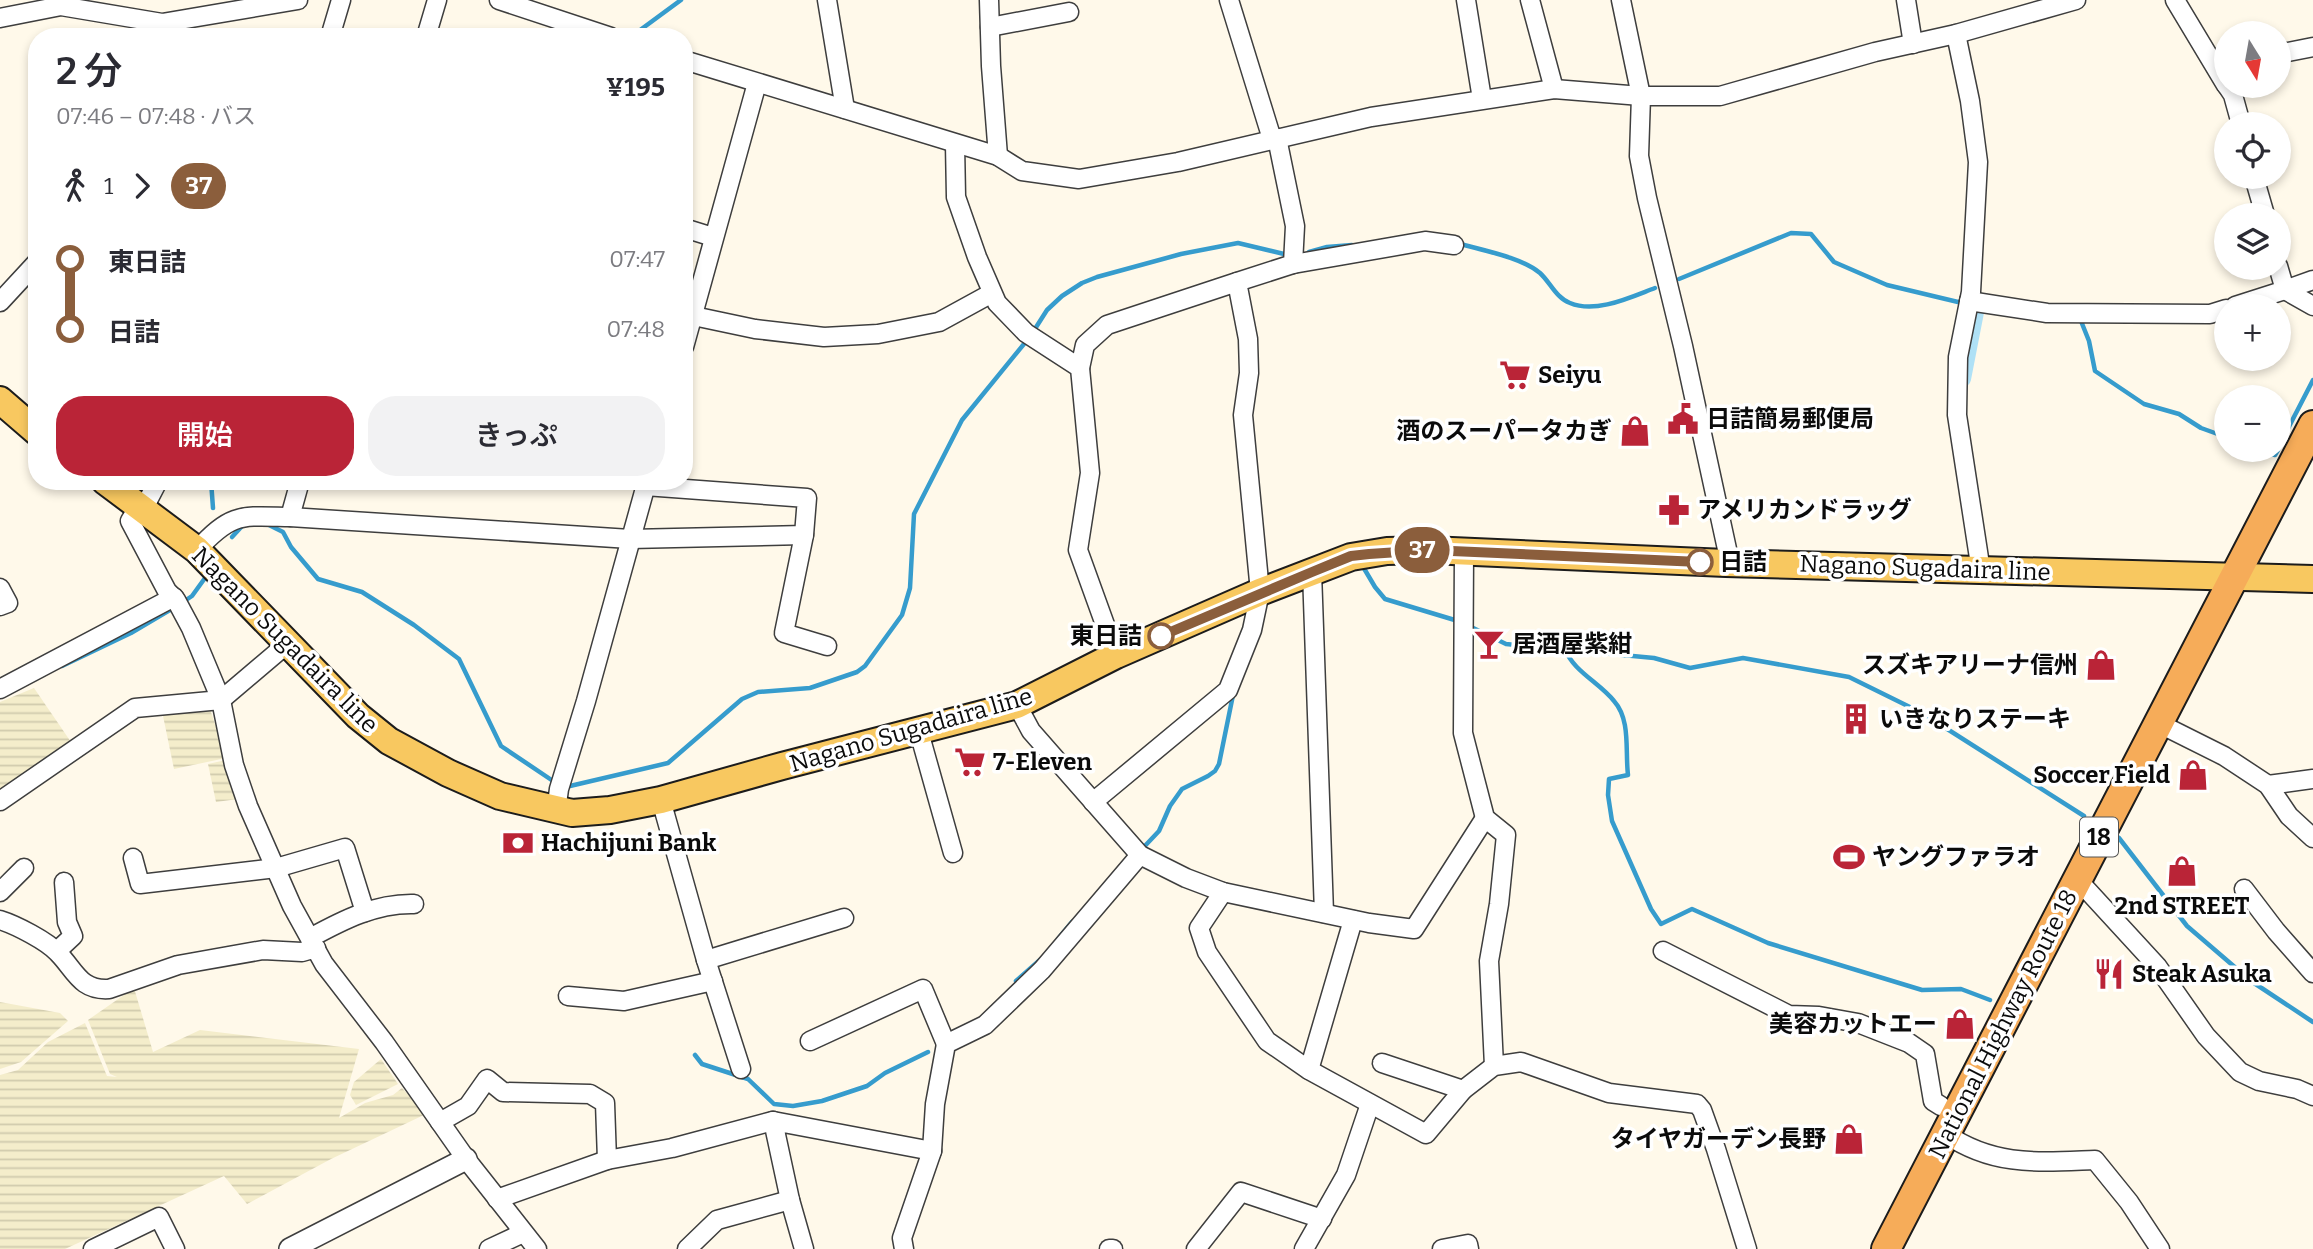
<!DOCTYPE html>
<html lang="ja">
<head>
<meta charset="utf-8">
<style>
	body { margin:0; font-family:Bitter,"Noto Sans JP",serif; background:#f2f2f3; color:#2b2b33; height:100vh; display:flex; flex-direction:column; font-size:26px; white-space:nowrap }
	* { box-sizing:border-box; margin:0 }
	p { font-size:23px; color:#7c7c81 }
	.icon { flex:none; width:38px; height:38px; fill:none; stroke:currentColor; stroke-width:2; stroke-linecap:round; stroke-linejoin:round }
	.map { position:relative; flex:1; overflow:hidden }
	.panel { position:absolute; left:28px; top:28px; width:665px; height:462px; display:flex; flex-direction:column; background:#fff; border-radius:28px; box-shadow:0 4px 10px #0003 }
	.panel>* { flex:none }
	.badge { padding:0 14px; border-radius:23px; font-size:24px; line-height:46px }
	.needle { width:46px; rotate:169deg }
	.controls { position:absolute; left:2214px; top:21px; display:grid; gap:14px }
	.controls a { display:grid; place-items:center; width:77px; height:77px; border-radius:50%; background:#fff; box-shadow:0 4px 10px #0003; font-size:35px }
	.map>.badge { position:absolute; translate:-50% -50%; box-shadow:0 0 0 4px #fff }
	.legs { display:flex; align-items:center; gap:10px; height:77px; padding:0 28px; font-size:23px }
	.legs p { margin-inline-start:auto }
	.summary { display:flex; align-items:center; justify-content:space-between; height:119px; padding:0 28px }
	h1 { font-size:38px; font-weight:600; line-height:52px }
	.action { display:flex; gap:14px; margin-top:auto; padding:14px 28px }
	.action a { flex:1; height:80px; border-radius:28px; background:#ba2437; color:#fff; font-size:28px; font-weight:600; line-height:80px; text-align:center }
	.action a+a { background:#f2f2f3; color:#2b2b33 }
	ul { padding:0 28px; list-style:none }
	li { display:flex; align-items:center; gap:24px; height:70px; font-size:26px }
	li i { display:grid; place-items:center; width:10px; height:100%; margin:0 9px; background:currentColor }
	li i::after { content:''; width:18px; height:18px; margin:-9px; border:5px solid; border-radius:50%; background:#fff }
	li p { margin-inline-start:auto }
	li:first-child i { background:linear-gradient(#0000 50%,currentColor 0) }
	li:last-child i { background:linear-gradient(currentColor 50%,#0000 0) }
	.map>svg:first-child { display:block }
	.farmland { fill:url(#farmland-rules) }
	.lines { fill:none; stroke-linecap:round; stroke-linejoin:round }
	.stream { stroke:#369ccd; stroke-width:4.5 }
	.canal { stroke:#afe1f6; stroke-width:16 }
	.minor-casing { stroke:#3e3e3e; stroke-width:21 }
	.tertiary-casing { stroke:#3e3e3e; stroke-width:24 }
	.primary-casing { stroke:#1c1c1c; stroke-width:30 }
	.trunk-casing { stroke:#1c1c1c; stroke-width:32 }
	.minor { stroke:#fff; stroke-width:18 }
	.tertiary { stroke:#fff; stroke-width:21 }
	.primary { stroke:#f8c860; stroke-width:26 }
	.trunk { stroke:#f6ac59; stroke-width:28 }
	.line-1-casing { stroke:#fff; stroke-width:16 }
	.line-1 { stroke:#8b5e3c; stroke-width:10 }
	.stop-1-dot { fill:#fff; stroke:#8b5e3c; stroke-width:3.5 }
	.labels { text-anchor:middle; dominant-baseline:central; stroke-width:7; stroke-linejoin:round; paint-order:stroke }
	.shield { fill:#fff; stroke:#545454; stroke-width:2 }
	.shield-label { font-size:23px; font-weight:bold; fill:#0b0b0b }
	.poi-label { font-size:24px; font-weight:bold; fill:#0b0b0b; stroke:#fff; text-anchor:start }
	.stop-label { font-size:24px; font-weight:bold; fill:#0b0b0b; stroke:#fff; text-anchor:start }
	.street-label { font-size:24px; fill:#0b0b0b; stroke:#fff }
</style>
</head>
<body>
<div class="map">
<svg width="2313" height="1249" viewBox="0 0 2313 1249">
	<defs>
		<pattern id="farmland-rules" width="6" height="5" patternUnits="userSpaceOnUse" patternTransform="scale(1.75)"><rect width="6" height="5" fill="#f4edcb"/><path d="M0 2.5h6" fill="none" stroke="#d0caad"/></pattern>
	</defs>
	<rect width="100%" height="100%" fill="#fff9ea"/>
	<g class="farmland">
		<polygon points="34,688 71,742 0,791 0,702"/>
		<polygon points="208,703 226,758 174,769 162,711"/>
		<polygon points="226,760 238,799 216,802 208,764"/>
		<polygon points="134,988 153,1052 200,1030 359,1049 339,1118 365,1103 393,1095 402,1088 426,1114 331,1159 247,1204 224,1176 65,1249 0,1249 0,1075 18,1070 48,1042 85,1023 107,1076 117,1077 110,1074 88,1020"/>
		<polygon points="0,1002 60,1013 68,1021 21,1062 0,1069"/>
		<polygon points="381,1059 398,1084 356,1105 350,1095 354,1082"/>
	</g>
	<g class="lines">
		<g class="stream">
			<polyline points="632,36 681,0"/>
			<path d="M1457,243C1481,250 1521,257 1540,273C1550,282 1556,298 1570,303C1596,314 1631,297 1655,288"/>
			<polyline points="1309,252 1327,247 1352,245"/>
			<polyline points="1679,279 1791,233 1811,234 1834,262 1887,285 1958,302"/>
			<polyline points="2077,319 2081,321 2089,341 2095,371 2144,404 2179,414 2201,428 2226,437"/>
			<polyline points="1033,332 1047,310 1062,296 1082,283 1097,277 1181,254 1238,243 1284,254"/>
			<polyline points="2278,448 2313,380"/>
			<polyline points="2260,450 2275,455 2278,450"/>
			<polyline points="211,481 213,508"/>
			<polyline points="267,524 283,532 291,547 318,579 362,592 414,625 459,659 501,746 556,783"/>
			<polyline points="232,537 244,524"/>
			<polyline points="1362,565 1375,587 1385,599 1458,621"/>
			<polyline points="183,602 192,596 205,578"/>
			<polyline points="1469,626 1506,644 1654,658 1690,668 1743,658 1849,677 1922,713 2084,816"/>
			<path d="M1565,649C1573,671 1600,683 1614,701C1631,720 1625,751 1628,775L1609,779L1608,795L1612,821L1651,909L1661,924L1692,909L1768,943L1922,990L1961,989L1990,1000"/>
			<polyline points="62,666 131,633 175,607"/>
			<polyline points="564,785 570,786 668,763 742,699 758,692 810,688 857,672 865,666 902,615 910,588 914,514 962,420 1028,339"/>
			<polyline points="2119,838 2187,926 2251,981 2313,1022"/>
			<polyline points="1142,849 1159,831 1170,806 1182,789 1208,776 1215,771 1219,764 1233,695"/>
			<polyline points="1058,939 1072,922"/>
			<polyline points="1016,981 1041,959"/>
			<polyline points="695,1055 702,1064 748,1079 774,1104 793,1106 822,1101 867,1086 885,1073 928,1052"/>
		</g>
		<polyline class="canal" points="1963,379 1977,307"/>
		<defs>
			<g id="minor">
				<polyline points="499,0 611,37"/>
				<polyline points="827,0 845,109"/>
				<polyline points="989,0 991,66 998,156"/>
				<polyline points="1229,0 1272,139"/>
				<polyline points="1466,0 1482,99"/>
				<polyline points="1530,0 1554,89"/>
				<polyline points="1621,0 1641,96 1639,156 1647,198 1683,346 1730,563"/>
				<polyline points="1906,0 1913,44"/>
				<polyline points="2175,0 2226,85"/>
				<polyline points="0,18 61,6 162,23 298,0"/>
				<polyline points="990,27 1069,12"/>
				<polyline points="1956,34 1970,101 1978,162 1971,292 1958,357 1957,415 1981,571"/>
				<polyline points="330,37 341,0"/>
				<polyline points="426,37 437,0"/>
				<polyline points="2278,54 2313,47"/>
				<polyline points="684,60 998,156 1022,171 1079,179 1178,162 1371,117 1554,89 1641,96 1720,96 1875,52 1956,34 2076,0"/>
				<polyline points="2227,86 2233,95 2241,124"/>
				<polyline points="955,144 956,197 977,257 997,303 1026,333 1080,368 1090,473 1078,550 1116,655"/>
				<polyline points="2254,177 2265,215"/>
				<polyline points="684,228 713,237"/>
				<polyline points="1293,264 1425,241 1454,245"/>
				<polyline points="2313,280 2285,290 2313,306"/>
				<polyline points="1969,301 2047,313 2210,314 2226,309"/>
				<polyline points="0,302 37,262"/>
				<polyline points="2235,306 2285,290 2278,266"/>
				<polyline points="684,314 755,329 824,337 878,334 939,322 992,293"/>
				<polyline points="684,347 757,83"/>
				<polyline points="1080,368 1085,345 1107,325 1237,282"/>
				<polyline points="139,506 130,521 167,591 176,600 191,628 221,700 234,765 248,806 292,906 324,964 384,1042 466,1159 537,1249"/>
				<polyline points="143,510 158,481"/>
				<polyline points="290,517 300,481"/>
				<polyline points="804,535 784,633 827,646"/>
				<path d="M197,550C232,512 241,516 290,517L630,539L804,535L807,498L645,486"/>
				<polyline points="1464,552 1463,733 1485,818 1506,835 1499,904 1489,961 1494,1066"/>
				<polyline points="1312,572 1324,913"/>
				<polyline points="0,588 8,603 0,606"/>
				<polyline points="0,689 174,597"/>
				<polyline points="1017,705 1031,731 1140,855 1186,878 1223,892 1369,923 1414,929 1485,818"/>
				<polyline points="2158,723 2224,756 2268,785 2289,816 2313,838"/>
				<polyline points="919,732 953,853"/>
				<polyline points="2268,785 2313,779"/>
				<polyline points="661,800 706,960 741,1069"/>
				<polyline points="0,801 135,708 221,700 287,644"/>
				<polyline points="1093,802 1228,690 1252,630 1260,592 1243,415 1249,373 1248,339 1237,282 1293,264 1295,226 1277,138"/>
				<polyline points="556,811 559,789 586,701 647,481"/>
				<polyline points="133,858 140,884 276,868 345,848 365,912"/>
				<polyline points="2078,880 2157,966 2206,1036 2240,1072 2259,1081 2297,1089 2313,1096"/>
				<polyline points="2244,889 2276,931 2313,973"/>
				<polyline points="0,892 24,868"/>
				<polyline points="1223,892 1199,928 1207,952 1267,1041 1309,1070 1426,1134 1463,1090 1494,1066 1521,1062 1609,1093 1697,1104 1702,1110 1716,1149 1747,1249"/>
				<path d="M0,920C16,925 47,941 58,953C75,970 80,991 109,989L178,965L263,950L302,952L316,948"/>
				<path d="M310,938C343,920 376,903 414,904"/>
				<polyline points="57,951 73,936 67,922 64,882"/>
				<polyline points="1663,951 1789,1015 1819,1016 1858,1023 1909,1043 1925,1054 1933,1101 1941,1106"/>
				<polyline points="706,960 844,918"/>
				<polyline points="568,996 624,1001 713,981"/>
				<polyline points="810,1041 923,989 946,1044"/>
				<polyline points="1382,1063 1463,1090"/>
				<polyline points="1309,1070 1353,920"/>
				<polyline points="440,1122 468,1106 487,1079 503,1092 590,1094 605,1103 607,1160"/>
				<path d="M1946,1134C1994,1167 2040,1162 2095,1160L2129,1202L2160,1249"/>
				<polyline points="497,1199 607,1160 672,1148 773,1121"/>
				<polyline points="93,1249 159,1217 175,1249"/>
				<polyline points="489,1249 523,1233"/>
				<polyline points="687,1249 717,1220 790,1200"/>
				<polyline points="804,1249 790,1200 773,1121 932,1151"/>
				<polyline points="904,1249 902,1238 932,1151 935,1104 946,1044 985,1025 1042,970 1140,855"/>
				<polyline points="1109,1249 1113,1249"/>
				<polyline points="1196,1249 1241,1192 1322,1219"/>
				<polyline points="1304,1249 1346,1175 1370,1104"/>
				<polyline points="1442,1249 1468,1244 1469,1249"/>
			</g>
			<polyline id="tertiary" points="290,1249 466,1159"/>
			<g id="primary">
				<polyline points="0,400 37,432"/>
				<polyline points="105,481 197,550 358,716 389,741 448,773 500,796 572,813 610,810 661,800 782,766 1017,705 1116,655 1260,592 1351,557 1387,551 1429,550 1726,563 2313,579"/>
			</g>
			<polyline id="trunk" points="1886,1249 2313,425"/>
		</defs>
		<use href="#minor" class="minor-casing"/>
		<use href="#tertiary" class="tertiary-casing"/>
		<use href="#primary" class="primary-casing"/>
		<use href="#trunk" class="trunk-casing"/>
		<use href="#minor" class="minor"/>
		<use href="#tertiary" class="tertiary"/>
		<use href="#primary" class="primary"/>
		<use href="#trunk" class="trunk"/>
	</g>
	<g class="lines">
		<defs>
			<polyline id="line-1" points="1161,636 1312,572 1351,556 1369,554 1429,550 1700,562"/>
		</defs>
		<use href="#line-1" class="line-1-casing"/>
		<use href="#line-1" class="line-1"/>
	</g>
	<defs>
		<symbol id="supermarket-bare" viewBox="-9 -9 18 18"><path d="M-6-5.5h2.5l.6 2H6L4.5 2H-2.5L-4.4-4H-6ZM-1.5 3.2a1.3 1.3 0 1 0 .1 0ZM3 3.2a1.3 1.3 0 1 0 .1 0Z" fill="#ba2437" stroke="#fff" stroke-width="2.5" paint-order="stroke"/></symbol>
		<symbol id="civic-bare" viewBox="-9 -9 18 18"><path d="M-.6-6.5H3V-4.5H.6V-3L4-1V1h2V6H-6V1h2V-1L-.6-3ZM-1.2 2.5V6h2.4V2.5Z" fill="#ba2437" stroke="#fff" stroke-width="2.5" paint-order="stroke"/></symbol>
		<symbol id="shop-bare" viewBox="-9 -9 18 18"><path d="M-5-2.5h2.3a2.7 3.5 0 0 1 5.4 0H5L5.5 6h-11ZM-1.5-2.5h3a1.5 2.3 0 0 0-3 0Z" fill="#ba2437" stroke="#fff" stroke-width="2.5" paint-order="stroke"/></symbol>
		<symbol id="pharmacy-bare" viewBox="-9 -9 18 18"><path d="M-2-6h4v4h4v4h-4v4h-4v-4h-4v-4h4Z" fill="#ba2437" stroke="#fff" stroke-width="2.5" paint-order="stroke"/></symbol>
		<symbol id="bar-bare" viewBox="-9 -9 18 18"><path d="M-6-5H6L.8 .8V4.5H3.5V6h-7V4.5H-.8V.8Z" fill="#ba2437" stroke="#fff" stroke-width="2.5" paint-order="stroke"/></symbol>
		<symbol id="building-bare" viewBox="-9 -9 18 18"><path d="M-4-6H4V6H1V3H-1V6H-4ZM-2.5-4.3h1.7v1.8h-1.7ZM.8-4.3h1.7v1.8H.8ZM-2.5-1h1.7V.8h-1.7ZM.8-1h1.7V.8H.8Z" fill="#ba2437" stroke="#fff" stroke-width="2.5" paint-order="stroke"/></symbol>
		<symbol id="bank-bare" viewBox="-9 -9 18 18"><path d="M-6-4H6V4H-6ZM0-2.3a2.3 2.3 0 1 0 0 4.6a2.3 2.3 0 1 0 0-4.6Z" fill="#ba2437" stroke="#fff" stroke-width="2.5" paint-order="stroke"/></symbol>
		<symbol id="stadium-bare" viewBox="-9 -9 18 18"><path d="M0-5a6.5 5 0 1 0 0 10a6.5 5 0 1 0 0-10ZM-3.5-1.8h7v3.6h-7Z" fill="#ba2437" stroke="#fff" stroke-width="2.5" paint-order="stroke"/></symbol>
		<symbol id="restaurant-bare" viewBox="-9 -9 18 18"><path d="M-5-6h1v4h1v-4h1v4h1v-4h1v5L-1.5 .5V6h-2V.5L-5-1ZM5-6V6H3V1.5H1.5Q1.5-4 5-6Z" fill="#ba2437" stroke="#fff" stroke-width="2.5" paint-order="stroke"/></symbol>
	</defs>
	<g fill-rule="evenodd">
		<use href="#supermarket-bare" x="1493" y="353" width="44" height="44"/>
		<use href="#civic-bare" x="1661" y="397" width="44" height="44"/>
		<use href="#shop-bare" x="1613" y="409" width="44" height="44"/>
		<use href="#pharmacy-bare" x="1652" y="488" width="44" height="44"/>
		<use href="#bar-bare" x="1467" y="622" width="44" height="44"/>
		<use href="#shop-bare" x="2079" y="643" width="44" height="44"/>
		<use href="#building-bare" x="1834" y="697" width="44" height="44"/>
		<use href="#supermarket-bare" x="948" y="740" width="44" height="44"/>
		<use href="#shop-bare" x="2171" y="753" width="44" height="44"/>
		<use href="#bank-bare" x="496" y="821" width="44" height="44"/>
		<use href="#stadium-bare" x="1827" y="835" width="44" height="44"/>
		<use href="#shop-bare" x="2160" y="849" width="44" height="44"/>
		<use href="#restaurant-bare" x="2087" y="952" width="44" height="44"/>
		<use href="#shop-bare" x="1938" y="1002" width="44" height="44"/>
		<use href="#shop-bare" x="1827" y="1117" width="44" height="44"/>
	</g>
	<g class="stop-1-dot">
		<circle cx="1700" cy="562" r="12"/>
		<circle cx="1161" cy="636" r="12"/>
	</g>
	<g class="labels">
		<rect class="shield" x="2080" y="817.5" width="38" height="39" rx="5"/>
		<g class="shield-label">
			<text x="2099" y="837">18</text>
		</g>
		<g class="poi-label">
			<text x="1538" y="375">Seiyu</text>
			<text x="1706" y="419">日詰簡易郵便局</text>
			<text x="1612" y="431" text-anchor="end">酒のスーパータカぎ</text>
			<text x="1697" y="510">アメリカンドラッグ</text>
			<text x="1512" y="644">居酒屋紫紺</text>
			<text x="2078" y="665" text-anchor="end">スズキアリーナ信州</text>
			<text x="1879" y="719">いきなりステーキ</text>
			<text x="993" y="762">7-Eleven</text>
			<text x="2170" y="775" text-anchor="end">Soccer Field</text>
			<text x="541" y="843">Hachijuni Bank</text>
			<text x="1872" y="857">ヤングファラオ</text>
			<text x="2182" y="906" text-anchor="middle">2nd STREET</text>
			<text x="2132" y="974">Steak Asuka</text>
			<text x="1937" y="1024" text-anchor="end">美容カットエー</text>
			<text x="1826" y="1139" text-anchor="end">タイヤガーデン長野</text>
		</g>
		<g class="stop-label">
			<text x="1719" y="562">日詰</text>
			<text x="1142" y="636" text-anchor="end">東日詰</text>
		</g>
		<g class="street-label">
			<text transform="translate(1925 568) rotate(2)">Nagano Sugadaira line</text>
			<text transform="translate(285 640) rotate(45)">Nagano Sugadaira line</text>
			<text transform="translate(911 730) rotate(-16)">Nagano Sugadaira line</text>
			<text transform="translate(2003 1024) rotate(-63)">National Highway Route 18</text>
		</g>
	</g>
</svg>
<div class="controls">
<a><svg class="needle" viewBox="-14 -14 28 28"><path d="M0-13l5 13h-10z" fill="#e53935"/><path d="M0 13l5-13h-10z" fill="#7c7c81"/></svg></a>
<a><svg class="icon" aria-label="locate" viewBox="0 0 24 24"><circle cx="12" cy="12" r="6"/><path d="M12 2v4M12 18v4M2 12h4M18 12h4"/></svg></a>
<a><svg class="icon" aria-label="layers" viewBox="0 0 24 24"><path d="M12 4l9 5-9 5-9-5zM3 14l9 5 9-5"/></svg></a>
<a>+</a>
<a>−</a>
</div>
<b class="badge" style="left:1422px;top:550px;background:#8b5e3c;color:#fff">37</b>
<section class="panel">
<div class="summary"><div><h1>2 分</h1><p>07:46 – 07:48 · バス</p></div><b>¥195</b></div>
<div class="legs"><svg class="icon" aria-label="walk" viewBox="0 0 24 24"><circle cx="13" cy="4" r="2"/><path d="M13 8l-2 6 4 7M11 14l-3 7M7 12l3-4h3l4 4"/></svg>1<svg class="icon" aria-label="forward" viewBox="0 0 24 24"><path d="M9 5l7 7-7 7"/></svg><b class="badge" style="background:#8b5e3c;color:#fff">37</b></div>
<ul>
<li><i style="color:#8b5e3c"></i><b>東日詰</b><p>07:47</p></li>
<li><i style="color:#8b5e3c"></i><b>日詰</b><p>07:48</p></li>
</ul>
<div class="action"><a>開始</a><a>きっぷ</a></div>
</section>
</div>
</body>
</html>
